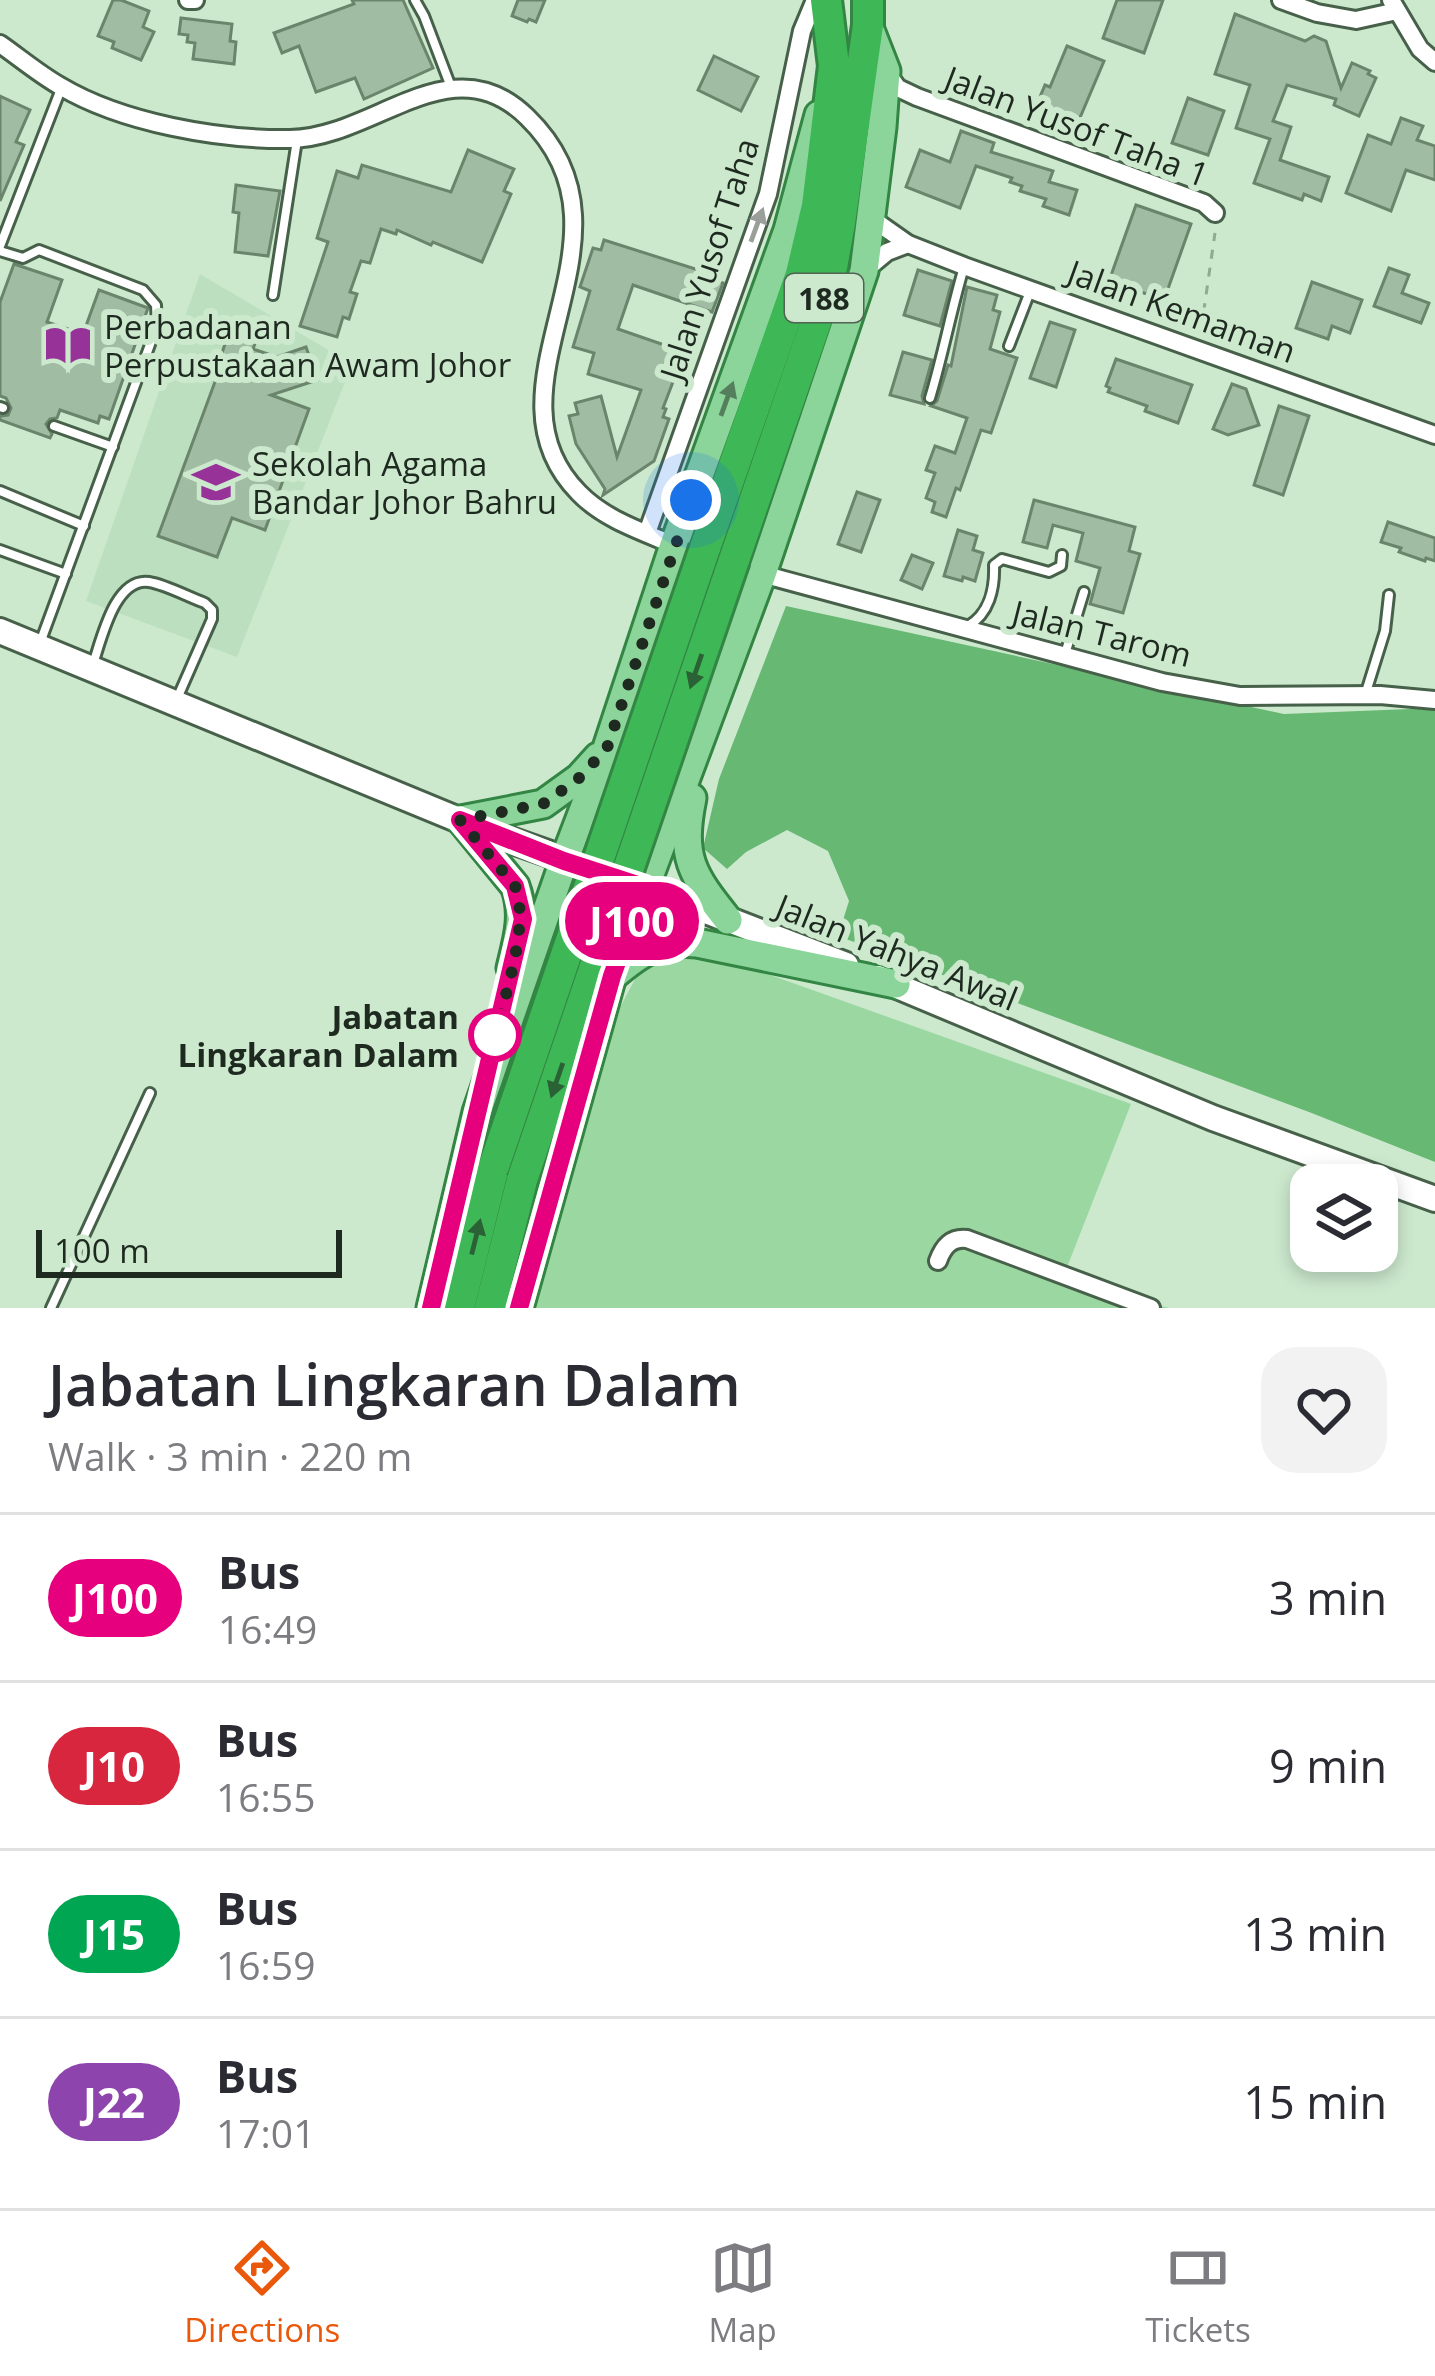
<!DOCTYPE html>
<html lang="en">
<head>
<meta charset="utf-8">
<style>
	body { margin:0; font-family:"Open Sans",sans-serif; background:#f2f2f3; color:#2b2b33; height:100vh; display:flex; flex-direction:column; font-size:45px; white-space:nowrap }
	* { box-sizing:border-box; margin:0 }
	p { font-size:39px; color:#7c7c81 }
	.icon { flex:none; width:66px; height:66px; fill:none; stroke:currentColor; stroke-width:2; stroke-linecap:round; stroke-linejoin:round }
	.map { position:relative; height:1308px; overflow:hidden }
	.sheet { display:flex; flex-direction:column; background:#fff; flex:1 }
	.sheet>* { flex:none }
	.badge { padding:0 24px; border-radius:39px; font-size:42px; line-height:78px }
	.fabs { position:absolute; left:1290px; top:1164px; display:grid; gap:24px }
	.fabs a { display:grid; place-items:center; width:108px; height:108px; border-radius:24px; background:#fff; box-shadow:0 6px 18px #0003; font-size:60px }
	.scale { position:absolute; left:36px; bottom:30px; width:306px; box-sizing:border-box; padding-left:12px; border:6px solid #1e291f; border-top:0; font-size:33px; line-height:42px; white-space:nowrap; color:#1e291f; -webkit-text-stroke:9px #cce9ce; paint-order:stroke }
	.you { position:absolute; width:60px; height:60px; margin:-30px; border:9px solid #fff; border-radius:50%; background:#1a73e8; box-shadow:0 0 0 18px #1a73e833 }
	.map>.badge { position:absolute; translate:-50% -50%; box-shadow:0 0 0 6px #fff }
	.round { display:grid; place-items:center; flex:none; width:126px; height:126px; border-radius:36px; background:#f2f2f3 }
	.overview { display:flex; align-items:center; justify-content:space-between; height:204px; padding:0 48px }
	h1 { font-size:57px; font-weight:600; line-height:90px }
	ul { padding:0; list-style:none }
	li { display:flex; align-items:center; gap:36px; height:168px; padding:0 48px; border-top:3px solid #e1e1e2 }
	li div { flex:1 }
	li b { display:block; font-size:45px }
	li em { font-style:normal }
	li .badge { min-width:132px; font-weight:700; text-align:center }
	.tab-bar { display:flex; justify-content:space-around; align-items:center; height:168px; border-top:3px solid #e1e1e2; background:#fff; font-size:33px; color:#7c7c81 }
	.tab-bar a { display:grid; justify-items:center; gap:6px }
	.tab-bar .on { color:#ea580c }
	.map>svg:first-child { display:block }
	.built { fill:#bcdfbf }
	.green { fill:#9bd7a1 }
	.forest { fill:#67b872 }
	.building { fill:#a0bca2; stroke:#6a856c; stroke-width:3 }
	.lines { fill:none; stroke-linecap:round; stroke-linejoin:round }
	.lane-casing { stroke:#476049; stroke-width:14 }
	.street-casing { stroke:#476049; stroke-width:22 }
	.secondary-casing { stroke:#476049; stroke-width:30 }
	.primary-casing { stroke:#338543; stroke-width:33 }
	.highway-casing { stroke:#338543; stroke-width:36 }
	.path { stroke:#91a893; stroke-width:3; stroke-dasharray:9 9; stroke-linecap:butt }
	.lane { stroke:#fff; stroke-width:8 }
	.street { stroke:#fff; stroke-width:16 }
	.secondary { stroke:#fff; stroke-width:24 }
	.primary { stroke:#8bd49a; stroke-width:27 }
	.highway { stroke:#3eb757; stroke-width:30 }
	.highway-bridge-casing { stroke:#338543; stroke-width:36; stroke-linecap:butt }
	.highway-bridge { stroke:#3eb757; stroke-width:30 }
	.oneway { fill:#9a9f9a }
	.oneway2 { fill:#547e5c }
	.oneway3 { fill:#2b6235 }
	.line-casing { stroke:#fff; stroke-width:27 }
	.line { stroke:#e6007e; stroke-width:18 }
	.walk { stroke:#1e291f; stroke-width:12; stroke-dasharray:0 21.6 }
	.stop-dot { fill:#fff; stroke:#e6007e; stroke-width:6 }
	.labels { text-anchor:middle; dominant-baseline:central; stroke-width:12; stroke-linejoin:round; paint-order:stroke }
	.shield { fill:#cce9ce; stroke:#526354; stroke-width:3 }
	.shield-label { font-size:30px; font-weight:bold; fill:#1e291f }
	.street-label { font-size:33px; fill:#1e291f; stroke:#cce9ce }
	.poi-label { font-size:33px; fill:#1e291f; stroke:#cce9ce; text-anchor:start }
	.stop-label { font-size:33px; font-weight:bold; fill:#1e291f; stroke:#cce9ce; text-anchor:end }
</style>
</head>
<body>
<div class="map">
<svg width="1435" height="1308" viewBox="0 0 1435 1308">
	<rect width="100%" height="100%" fill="#cce9ce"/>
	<polygon class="built" points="200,274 352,364 237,657 86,601"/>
	<polygon class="green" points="671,954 726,959 1131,1104 1062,1280 1169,1308 530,1308 583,1116 616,1015 642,966"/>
	<polygon class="forest" points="786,606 1284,714 1435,708 1435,1162 1309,1112 838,936 849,901 828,851 787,830 746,852 727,869 703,848 719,779"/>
	<g class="building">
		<polygon points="113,0 121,0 149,11 143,27 154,32 141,60 112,48 114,42 98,36"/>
		<polygon points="352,0 403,0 433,68 364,99 355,78 316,92 299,46 282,53 274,33 354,4"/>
		<polygon points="518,0 545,0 536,22 529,19 527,22 512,16"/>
		<polygon points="1117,0 1163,0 1144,53 1103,38"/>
		<polygon points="1235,14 1305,41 1314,36 1326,41 1341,88 1352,63 1370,71 1368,74 1376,78 1359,116 1334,105 1336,99 1287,85 1273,121 1291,127 1280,160 1329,177 1321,201 1304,194 1302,200 1254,183 1270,139 1236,128 1250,85 1215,74"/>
		<polygon points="181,18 232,24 230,41 236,42 234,64 193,59 195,43 187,42 188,35 179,34"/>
		<polygon points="1067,46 1104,61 1079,120 1037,104 1045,85 1050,87"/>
		<polygon points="714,56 758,77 741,111 698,90"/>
		<polygon points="0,96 30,110 16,142 24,145 0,201"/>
		<polygon points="1188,98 1224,111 1208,155 1172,143"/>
		<polygon points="1401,118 1423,126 1417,140 1435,146 1435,180 1406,170 1391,211 1346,193 1368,135 1391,144"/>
		<polygon points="961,131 994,143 991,152 1053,171 1049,182 1077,190 1069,215 1043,206 1046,199 1020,191 1022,186 1010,182 1012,178 976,166 960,208 906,187 920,150 950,162"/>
		<polygon points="468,150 514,169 504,191 511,194 482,262 433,242 431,245 397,230 396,234 381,229 370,263 361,261 350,292 357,294 349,319 343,317 337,337 300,326 328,242 317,238 337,171 358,178 362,165 451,192"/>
		<polygon points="236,185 280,191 268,256 235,252 239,213 233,212"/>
		<polygon points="1136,205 1191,224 1164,300 1109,281"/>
		<polygon points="604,240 708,273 706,278 723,283 712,312 633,285 618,329 670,347 671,343 686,348 663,408 666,409 663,417 669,419 654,461 603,495 605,489 576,444 569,416 578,414 575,403 601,396 617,457 641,390 588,374 594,353 573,347 590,291 580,287 593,248 601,250"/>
		<polygon points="14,264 62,280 47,322 83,334 99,290 148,308 109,419 100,416 98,423 60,410 57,418 50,419 46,424 52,434 50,438 0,420 0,416 8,415 11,408 6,398 0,396 0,302"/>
		<polygon points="1389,268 1409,275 1402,293 1429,303 1421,323 1374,306"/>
		<polygon points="918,270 952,281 940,326 904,315"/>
		<polygon points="1312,282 1362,300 1350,333 1332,326 1328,339 1296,328"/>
		<polygon points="967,287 997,295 993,310 1000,312 990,349 1017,358 991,433 981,430 960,490 956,488 946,517 932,512 935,502 926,498 935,473 926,470 935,446 955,453 967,418 931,406 937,401 948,365 951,366"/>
		<polygon points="233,321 260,330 253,349 277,357 306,347 315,373 308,375 311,382 271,395 309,409 265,530 232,518 217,557 158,536 219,371 216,370"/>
		<polygon points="1050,322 1075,330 1056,387 1030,378"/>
		<polygon points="903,352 932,360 922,396 924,404 890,395"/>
		<polygon points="1116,359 1192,385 1178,423 1145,411 1147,406 1108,392 1110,388 1106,386"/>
		<polygon points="1232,384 1246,389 1259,425 1228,435 1213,429"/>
		<polygon points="1279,406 1309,416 1283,495 1254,485"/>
		<polygon points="857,492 880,500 861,552 838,544"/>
		<polygon points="1034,500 1135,527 1129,551 1140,554 1123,613 1090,604 1100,568 1076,561 1083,533 1053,525 1047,548 1023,542"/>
		<polygon points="1388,522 1435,538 1435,561 1426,558 1425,561 1399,552 1401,548 1381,542"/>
		<polygon points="958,530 977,536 973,550 983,553 975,581 963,577 962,581 944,576"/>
		<polygon points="912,555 933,563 922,589 901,580"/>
	</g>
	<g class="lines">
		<defs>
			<g id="lane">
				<polyline points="415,0 424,16 451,87"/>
				<polyline points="0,246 61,89"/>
				<polyline points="0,251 23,258 39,250 143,290 156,305 157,325 148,350 40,643"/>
				<polyline points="273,295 297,140"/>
				<polyline points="1009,346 1031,289"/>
				<path d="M930,398C943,355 951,311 964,267"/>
				<polyline points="0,407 3,408"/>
				<polyline points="54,426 113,447"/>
				<polyline points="0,491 84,526"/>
				<polyline points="0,550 66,574"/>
				<path d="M968,626C989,614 995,589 994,565L1002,559L1049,572L1061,566L1062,555"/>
				<polyline points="1065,654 1084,592"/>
				<path d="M92,667C101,642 114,577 149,582C167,585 188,597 205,603L212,610V619L176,701"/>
				<polyline points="1366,692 1385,631 1389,595"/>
				<polyline points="51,1308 150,1093"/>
			</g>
			<g id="street">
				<polyline points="188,0 195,0"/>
				<polyline points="1281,0 1317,13 1356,20 1397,11"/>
				<polyline points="1391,0 1420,49 1435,62"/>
				<path d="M0,44C20,58 39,74 60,86C122,123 219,140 290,139C375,138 451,42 527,117C652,238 472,385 579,493C604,519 641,531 674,545"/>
				<polyline points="886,72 898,88 917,97 1204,203 1215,213"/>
				<polyline points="871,218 908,244 964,266 1435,435"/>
				<polyline points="864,271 887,252 908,244"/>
				<polyline points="647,533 768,194 802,31 815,0"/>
				<polyline points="762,574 1162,682 1240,696 1380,695 1435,700"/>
				<path d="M938,1261C943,1247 951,1237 967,1239L1151,1308"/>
			</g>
			<g id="secondary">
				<polyline points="0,631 493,834 644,887 846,965"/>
				<polyline points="878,978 1213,1118 1435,1199"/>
			</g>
			<g id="primary">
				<path d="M692,798C680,857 691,874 728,920"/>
				<path d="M511,968C518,939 526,914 515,886L461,820L543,804L579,778L598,757"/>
				<path d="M614,975C642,951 660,940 697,943L896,984"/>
				<polyline points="431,1308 477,1112 564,861 607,748 674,545 788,230 819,115"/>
				<polyline points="519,1308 612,976 762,574 864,271 882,127 886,71 868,25"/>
			</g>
			<g id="highway">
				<polyline points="705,548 801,274 817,206 834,66 826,0"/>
				<polyline points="734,560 829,284 840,223 868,25 868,0"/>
				<polyline points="459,1308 494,1166"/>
				<polyline points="490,1308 522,1180"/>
			</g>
		</defs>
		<use href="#lane" class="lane-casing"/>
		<use href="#street" class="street-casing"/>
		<use href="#secondary" class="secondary-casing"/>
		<use href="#primary" class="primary-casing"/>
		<use href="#highway" class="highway-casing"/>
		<polyline class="path" points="1201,330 1215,233"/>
		<use href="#lane" class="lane"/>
		<use href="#street" class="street"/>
		<use href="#secondary" class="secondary"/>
		<use href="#primary" class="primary"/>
		<use href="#highway" class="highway"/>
		<defs>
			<g id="highway-bridge">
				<polyline points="494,1166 705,548"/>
				<polyline points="522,1180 734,560"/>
			</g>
		</defs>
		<use href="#highway-bridge" class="highway-bridge-casing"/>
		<use href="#highway-bridge" class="highway-bridge"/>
	</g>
	<defs><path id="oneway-solid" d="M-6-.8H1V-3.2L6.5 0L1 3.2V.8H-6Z" transform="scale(3)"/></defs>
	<use class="oneway" href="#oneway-solid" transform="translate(757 225) rotate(-70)"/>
	<use class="oneway2" href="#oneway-solid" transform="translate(727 399) rotate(-70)"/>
	<g class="oneway3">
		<use href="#oneway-solid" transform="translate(696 671) rotate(109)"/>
		<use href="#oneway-solid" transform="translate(557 1080) rotate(109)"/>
		<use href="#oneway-solid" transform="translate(476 1237) rotate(-76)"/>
	</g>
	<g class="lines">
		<defs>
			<polyline id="line" points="431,1308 523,919 515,886 460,820 564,861 644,887 612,976 519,1308"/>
		</defs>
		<use href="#line" class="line-casing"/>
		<use href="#line" class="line"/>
		<path class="walk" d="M495,1035C505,995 530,924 515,886L460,820L543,804L579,778L607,748L691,500"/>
	</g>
	<defs>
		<symbol id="library-bare" viewBox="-9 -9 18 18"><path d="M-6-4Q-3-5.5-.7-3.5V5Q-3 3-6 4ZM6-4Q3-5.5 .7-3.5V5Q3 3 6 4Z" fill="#973398" stroke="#cce9ce" stroke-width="2.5" paint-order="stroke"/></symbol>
		<symbol id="school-bare" viewBox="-9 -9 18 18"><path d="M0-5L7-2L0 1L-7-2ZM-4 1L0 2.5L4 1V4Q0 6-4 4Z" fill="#973398" stroke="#cce9ce" stroke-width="2.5" paint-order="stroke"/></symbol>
	</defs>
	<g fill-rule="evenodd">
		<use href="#library-bare" x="35" y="312" width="66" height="66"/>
		<use href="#school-bare" x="183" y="449" width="66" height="66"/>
	</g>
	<circle class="stop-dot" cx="495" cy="1035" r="24"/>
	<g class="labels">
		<rect class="shield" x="785" y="274" width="78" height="48" rx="9"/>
		<g class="shield-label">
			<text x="824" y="298">188</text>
		</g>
		<g class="street-label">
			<text transform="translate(1077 126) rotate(21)">Jalan Yusof Taha 1</text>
			<text transform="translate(709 259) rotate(-72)">Jalan Yusof Taha</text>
			<text transform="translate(1182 311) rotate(20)">Jalan Kemaman</text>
			<text transform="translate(1102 633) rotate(14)">Jalan Tarom</text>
			<text transform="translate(897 952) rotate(22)">Jalan Yahya Awal</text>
		</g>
		<g class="poi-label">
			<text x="104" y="326">Perbadanan<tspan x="104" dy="38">Perpustakaan Awam Johor</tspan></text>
			<text x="252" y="463">Sekolah Agama<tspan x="252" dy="38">Bandar Johor Bahru</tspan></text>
		</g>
		<g class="stop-label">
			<text x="459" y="1016">Jabatan<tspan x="459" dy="38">Lingkaran Dalam</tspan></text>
		</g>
	</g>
</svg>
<div class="fabs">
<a><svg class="icon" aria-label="layers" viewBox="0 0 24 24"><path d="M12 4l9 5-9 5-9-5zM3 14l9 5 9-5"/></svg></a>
</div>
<div class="scale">100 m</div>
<div class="you" style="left:691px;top:500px"></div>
<b class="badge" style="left:632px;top:921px;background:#e6007e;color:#fff">J100</b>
</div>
<section class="sheet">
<div class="overview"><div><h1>Jabatan Lingkaran Dalam</h1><p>Walk · 3 min · 220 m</p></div><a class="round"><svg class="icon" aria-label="heart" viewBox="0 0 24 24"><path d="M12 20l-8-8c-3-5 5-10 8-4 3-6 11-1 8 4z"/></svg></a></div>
<ul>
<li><span class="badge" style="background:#e6007e;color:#fff">J100</span><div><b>Bus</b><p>16:49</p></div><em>3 min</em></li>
<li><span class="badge" style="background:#d7263d;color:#fff">J10</span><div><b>Bus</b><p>16:55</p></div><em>9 min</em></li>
<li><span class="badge" style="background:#00a651;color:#fff">J15</span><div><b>Bus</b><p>16:59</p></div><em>13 min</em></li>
<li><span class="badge" style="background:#8e44ad;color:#fff">J22</span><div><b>Bus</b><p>17:01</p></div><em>15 min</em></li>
</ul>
</section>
<nav class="tab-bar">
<a class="on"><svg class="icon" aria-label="directions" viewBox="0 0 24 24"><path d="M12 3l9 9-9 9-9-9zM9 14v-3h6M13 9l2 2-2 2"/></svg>Directions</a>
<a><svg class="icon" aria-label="map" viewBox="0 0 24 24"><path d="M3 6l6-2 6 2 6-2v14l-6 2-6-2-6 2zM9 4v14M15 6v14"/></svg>Map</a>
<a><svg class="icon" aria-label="tickets" viewBox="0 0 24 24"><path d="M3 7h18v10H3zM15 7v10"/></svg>Tickets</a>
</nav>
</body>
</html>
